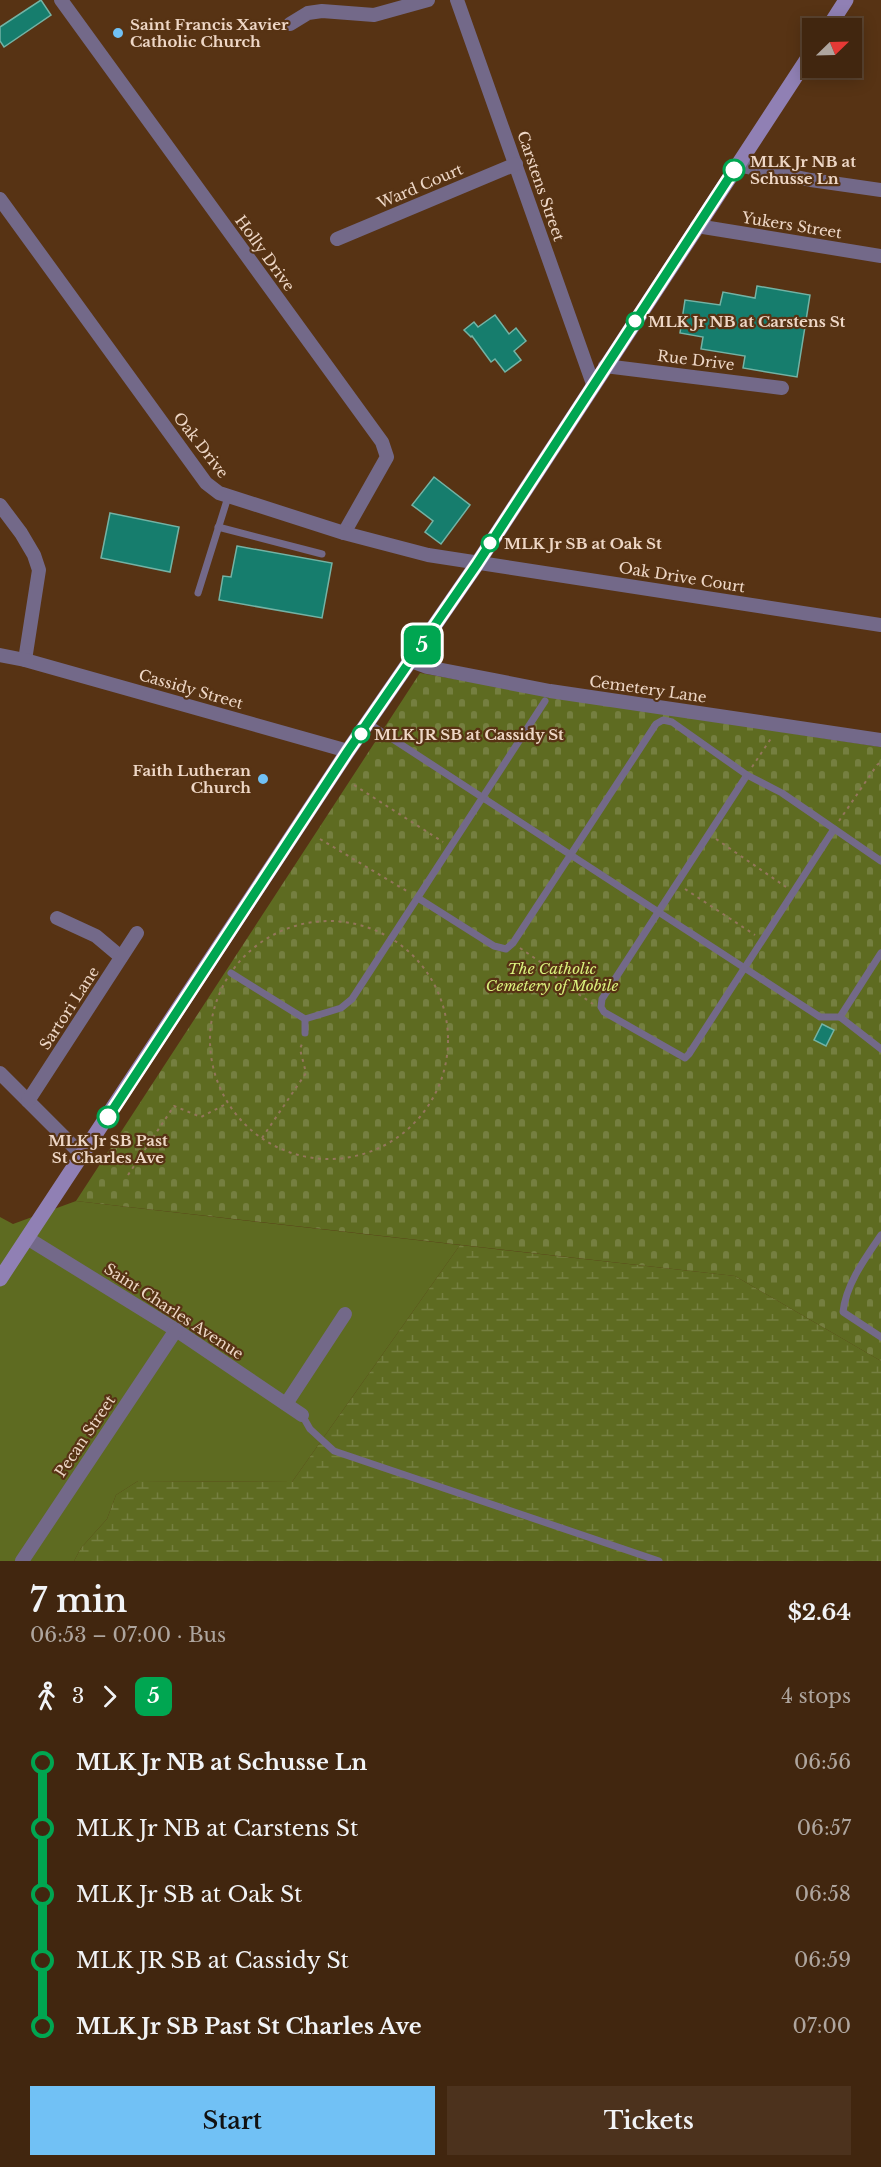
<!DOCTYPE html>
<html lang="en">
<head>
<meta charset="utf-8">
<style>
	body { margin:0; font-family:"Libre Baskerville",serif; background:#4c321d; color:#f1f3f6; height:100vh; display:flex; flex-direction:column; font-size:22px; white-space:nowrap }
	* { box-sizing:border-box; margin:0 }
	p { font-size:20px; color:#aea59e }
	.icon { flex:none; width:33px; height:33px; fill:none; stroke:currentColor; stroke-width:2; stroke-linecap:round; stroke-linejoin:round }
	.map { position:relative; height:1561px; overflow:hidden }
	.details { display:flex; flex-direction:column; background:#41260f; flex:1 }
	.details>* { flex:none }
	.badge { padding:0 12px; border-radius:9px; font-size:21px; line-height:39px }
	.needle { width:39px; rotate:67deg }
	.buttons { position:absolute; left:802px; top:18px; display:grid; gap:12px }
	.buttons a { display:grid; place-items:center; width:60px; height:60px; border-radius:0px; background:#41260f; box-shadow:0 3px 15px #0003,0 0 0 2px #5a432f; font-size:30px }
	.map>.badge { position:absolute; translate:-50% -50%; box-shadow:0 0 0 3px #fff }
	.legs { display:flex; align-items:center; gap:9px; height:66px; padding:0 30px; font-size:20px }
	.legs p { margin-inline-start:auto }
	.summary { display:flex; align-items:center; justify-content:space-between; height:102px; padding:0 30px }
	h1 { font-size:33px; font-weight:600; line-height:45px }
	.primary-button { display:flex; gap:12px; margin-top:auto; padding:12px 30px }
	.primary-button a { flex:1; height:69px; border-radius:0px; background:#71c1f5; color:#111; font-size:24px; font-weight:600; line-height:69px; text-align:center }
	.primary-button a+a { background:#4c321d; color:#f1f3f6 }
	ul { padding:0 30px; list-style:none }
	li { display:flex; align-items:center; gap:21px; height:66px; font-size:22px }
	li i { display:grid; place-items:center; width:9px; height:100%; margin:0 8px; background:currentColor }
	li i::after { content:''; width:15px; height:15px; margin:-8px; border:4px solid; border-radius:50%; background:#41260f }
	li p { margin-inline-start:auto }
	li:first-child i { background:linear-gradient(#0000 50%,currentColor 0) }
	li:last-child i { background:linear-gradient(currentColor 50%,#0000 0) }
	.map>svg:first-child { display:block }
	.green { fill:#5e6b21 }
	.wetland { fill:url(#wetland-marsh) }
	.cemetery { fill:url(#cemetery-stones) }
	.building { fill:#167d6d; stroke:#73b3a5; stroke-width:1.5 }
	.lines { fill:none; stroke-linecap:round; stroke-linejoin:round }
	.path { stroke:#94765c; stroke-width:2; stroke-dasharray:3 4.5; stroke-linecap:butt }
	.service { stroke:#736989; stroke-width:7 }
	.minor { stroke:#736989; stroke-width:14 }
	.secondary { stroke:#9080b4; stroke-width:15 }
	.line-1-casing { stroke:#fff; stroke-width:14 }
	.line-1 { stroke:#00a651; stroke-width:9 }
	.poi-dot { fill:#71c1f5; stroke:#573314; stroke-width:2 }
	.stop-1-dot { fill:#fff; stroke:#00a651; stroke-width:3 }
	.labels { text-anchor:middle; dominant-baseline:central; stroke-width:4.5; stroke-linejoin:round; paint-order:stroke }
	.poi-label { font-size:15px; font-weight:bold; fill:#eed7c6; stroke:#573314; text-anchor:start }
	.stop-label { font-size:15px; font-weight:bold; fill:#eed7c6; stroke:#573314; text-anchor:start }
	.street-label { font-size:15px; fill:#eed7c6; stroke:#573314 }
	.park-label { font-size:15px; font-style:italic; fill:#daf17c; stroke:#573314 }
</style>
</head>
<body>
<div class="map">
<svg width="881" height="1561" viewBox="0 0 881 1561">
	<defs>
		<pattern id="wetland-marsh" width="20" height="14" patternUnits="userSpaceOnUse" patternTransform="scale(1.5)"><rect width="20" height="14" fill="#5e6b21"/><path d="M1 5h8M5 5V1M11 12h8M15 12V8" fill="none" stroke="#757f40"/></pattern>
		<pattern id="cemetery-stones" width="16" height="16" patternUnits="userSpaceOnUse" patternTransform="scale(1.5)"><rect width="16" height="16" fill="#5e6b21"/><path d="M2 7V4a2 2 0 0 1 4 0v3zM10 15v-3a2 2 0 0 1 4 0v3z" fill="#757f40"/></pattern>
	</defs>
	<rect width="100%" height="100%" fill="#573314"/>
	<polygon class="green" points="76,1201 460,1245 292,1482 138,1481 116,1495 107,1519 81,1548 74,1561 0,1561 0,1217 13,1224"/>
	<polygon class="wetland" points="460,1245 735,1276 881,1361 881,1561 74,1561 81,1548 107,1519 116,1495 138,1481 292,1482"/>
	<polygon class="cemetery" points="420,673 557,697 881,747 881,1361 735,1276 76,1201"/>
	<g class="building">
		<polygon points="41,0 51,15 4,47 0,41 0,27"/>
		<polygon points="757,286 810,295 797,377 743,368 745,356 701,349 703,337 680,333 685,300 720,305 723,292 755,298"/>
		<polygon points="495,315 509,334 516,328 526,341 514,351 521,360 505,372 495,359 491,362 472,336 471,337 464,330 474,322 478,327"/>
		<polygon points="434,477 470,505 441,544 425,532 433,521 412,505"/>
		<polygon points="110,513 179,527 170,572 101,558"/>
		<polygon points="237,546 332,563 322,618 219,600 223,576 231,577"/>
		<polygon points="822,1024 834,1030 826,1046 814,1040"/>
	</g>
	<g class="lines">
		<g class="path">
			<polyline points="752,767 772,737"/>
			<polyline points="354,785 443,842"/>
			<polyline points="839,821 877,765 881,762"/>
			<polyline points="320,839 410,893"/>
			<polyline points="716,839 786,887"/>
			<polyline points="685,889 755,935"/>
			<circle cx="329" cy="1040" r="119"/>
			<polyline points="520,948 549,968 558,980 593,1004"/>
			<polyline points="262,1138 306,1073 300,1049 303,1041"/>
			<polyline points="128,1175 174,1106 201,1117 228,1103"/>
		</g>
		<g class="service">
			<polyline points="218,527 322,554"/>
			<polyline points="198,593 228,497"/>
			<polyline points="368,723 820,1017 840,1017 881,953"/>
			<polyline points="747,775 602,999 601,1007 604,1012 685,1058 689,1054 834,829"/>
			<polyline points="418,898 494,946 506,949 513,943 656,724 663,720 672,722 747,775 782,793 881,861"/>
			<polyline points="231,973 305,1019 341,1008 352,999 545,701"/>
			<polyline points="840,1017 881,1049"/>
			<polyline points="305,1019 305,1033"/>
			<path d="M881,1235C866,1257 846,1284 843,1312L881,1337"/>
			<polyline points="302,1415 310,1429 334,1451 659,1561"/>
		</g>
		<g class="minor">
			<polyline points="61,0 382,442 387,457 344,533"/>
			<polyline points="457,0 593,384"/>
			<polyline points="290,24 308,13 322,11 374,15 428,0"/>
			<polyline points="737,165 811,180 881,190"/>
			<polyline points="0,199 206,483 219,493 344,533 428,555 881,625"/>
			<polyline points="697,226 881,256"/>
			<polyline points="337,239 516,164"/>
			<polyline points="605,366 782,388"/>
			<polyline points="0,505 21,533 34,555 39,570 25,660"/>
			<polyline points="0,655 25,660 348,751"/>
			<polyline points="411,661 427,667 550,691 881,740"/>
			<polyline points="57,918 96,936 121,957"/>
			<polyline points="0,1073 83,1156"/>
			<polyline points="28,1101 137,933"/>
			<polyline points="27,1238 176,1330 302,1415"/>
			<polyline points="286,1404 345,1314"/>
			<polyline points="22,1561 176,1330"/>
		</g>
		<g class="secondary">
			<polyline points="828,28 846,0"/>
			<polyline points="0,1279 348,751 477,564 813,50"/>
		</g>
	</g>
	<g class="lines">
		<defs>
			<polyline id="line-1" points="108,1117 348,751 477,564 734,170"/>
		</defs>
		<use href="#line-1" class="line-1-casing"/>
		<use href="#line-1" class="line-1"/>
	</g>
	<g class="poi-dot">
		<circle cx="118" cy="33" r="6"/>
		<circle cx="263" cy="779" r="6"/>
	</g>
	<g class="stop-1-dot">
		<circle cx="734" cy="170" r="10"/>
		<circle cx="635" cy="321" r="8"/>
		<circle cx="490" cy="543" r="8"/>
		<circle cx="361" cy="734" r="8"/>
		<circle cx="108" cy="1117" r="10"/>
	</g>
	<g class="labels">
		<g class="poi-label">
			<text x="130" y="24">Saint Francis Xavier<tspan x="130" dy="17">Catholic Church</tspan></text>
			<text x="251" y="770" text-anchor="end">Faith Lutheran<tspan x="251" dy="17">Church</tspan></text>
		</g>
		<g class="stop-label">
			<text x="750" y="161">MLK Jr NB at<tspan x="750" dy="17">Schusse Ln</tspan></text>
			<text x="648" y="321">MLK Jr NB at Carstens St</text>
			<text x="504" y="543">MLK Jr SB at Oak St</text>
			<text x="374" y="734">MLK JR SB at Cassidy St</text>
			<text x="108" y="1140" text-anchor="middle">MLK Jr SB Past<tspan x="108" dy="17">St Charles Ave</tspan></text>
		</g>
		<g class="street-label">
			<text transform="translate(420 186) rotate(-23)">Ward Court</text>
			<text transform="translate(541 186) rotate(71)">Carstens Street</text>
			<text transform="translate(792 225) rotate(9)">Yukers Street</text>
			<text transform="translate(265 253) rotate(54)">Holly Drive</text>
			<text transform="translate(696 360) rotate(7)">Rue Drive</text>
			<text transform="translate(201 445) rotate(52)">Oak Drive</text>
			<text transform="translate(682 577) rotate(9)">Oak Drive Court</text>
			<text transform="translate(191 689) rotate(16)">Cassidy Street</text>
			<text transform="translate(648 689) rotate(8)">Cemetery Lane</text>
			<text transform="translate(69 1008) rotate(-57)">Sartori Lane</text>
			<text transform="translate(174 1311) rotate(33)">Saint Charles Avenue</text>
			<text transform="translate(85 1436) rotate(-56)">Pecan Street</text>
		</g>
		<g class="park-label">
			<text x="552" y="968">The Catholic<tspan x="552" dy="17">Cemetery of Mobile</tspan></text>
		</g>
	</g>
</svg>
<div class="buttons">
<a><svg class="needle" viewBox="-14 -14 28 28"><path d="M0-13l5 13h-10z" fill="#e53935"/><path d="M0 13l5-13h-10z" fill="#aea59e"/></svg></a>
</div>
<b class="badge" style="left:422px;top:645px;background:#00a651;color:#fff">5</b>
</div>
<section class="details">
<div class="summary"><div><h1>7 min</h1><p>06:53 – 07:00 · Bus</p></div><b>$2.64</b></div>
<div class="legs"><svg class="icon" aria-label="walk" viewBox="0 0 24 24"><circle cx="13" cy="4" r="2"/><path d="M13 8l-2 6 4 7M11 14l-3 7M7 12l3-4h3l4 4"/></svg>3<svg class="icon" aria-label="forward" viewBox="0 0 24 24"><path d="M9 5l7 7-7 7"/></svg><b class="badge" style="background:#00a651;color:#fff">5</b><p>4 stops</p></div>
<ul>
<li><i style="color:#00a651"></i><b>MLK Jr NB at Schusse Ln</b><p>06:56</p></li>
<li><i style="color:#00a651"></i><span>MLK Jr NB at Carstens St</span><p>06:57</p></li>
<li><i style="color:#00a651"></i><span>MLK Jr SB at Oak St</span><p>06:58</p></li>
<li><i style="color:#00a651"></i><span>MLK JR SB at Cassidy St</span><p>06:59</p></li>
<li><i style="color:#00a651"></i><b>MLK Jr SB Past St Charles Ave</b><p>07:00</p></li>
</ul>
<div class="primary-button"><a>Start</a><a>Tickets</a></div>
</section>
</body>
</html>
